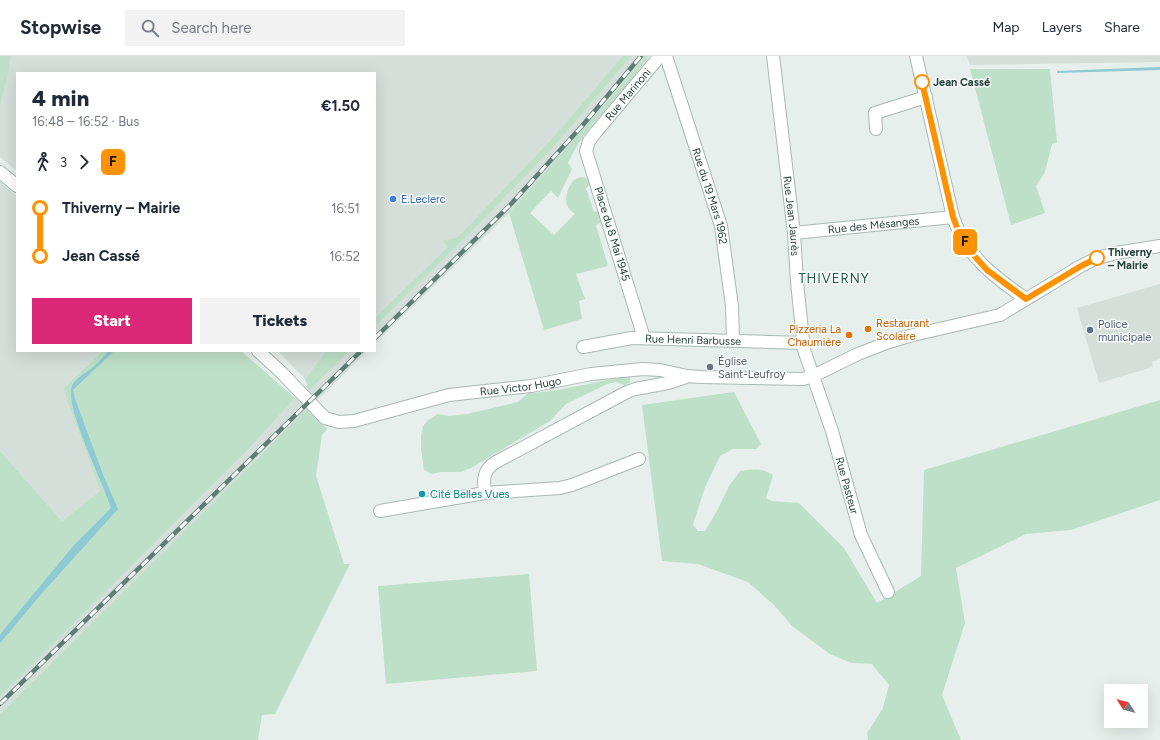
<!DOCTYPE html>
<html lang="en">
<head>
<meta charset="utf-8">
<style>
	body { margin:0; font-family:Figtree,sans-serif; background:#f2f2f3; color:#1f2937; height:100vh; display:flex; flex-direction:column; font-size:15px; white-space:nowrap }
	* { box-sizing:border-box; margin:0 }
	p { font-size:13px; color:#747a83 }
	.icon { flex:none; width:22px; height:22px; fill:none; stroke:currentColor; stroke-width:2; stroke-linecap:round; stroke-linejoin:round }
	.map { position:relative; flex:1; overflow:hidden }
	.drawer { position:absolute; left:16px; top:16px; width:360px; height:280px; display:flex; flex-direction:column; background:#fff; border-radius:0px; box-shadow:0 4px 16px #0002 }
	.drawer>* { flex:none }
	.badge { padding:0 8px; border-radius:6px; font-size:14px; line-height:26px }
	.needle { width:26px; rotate:306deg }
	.buttons { position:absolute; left:1104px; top:628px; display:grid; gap:8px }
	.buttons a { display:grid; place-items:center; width:44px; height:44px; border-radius:0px; background:#fff; box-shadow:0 4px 16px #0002; font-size:20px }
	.map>.badge { position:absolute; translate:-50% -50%; box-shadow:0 0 0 2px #fff }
	.legs { display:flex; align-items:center; gap:6px; height:44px; padding:0 16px; font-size:13px }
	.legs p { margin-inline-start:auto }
	.headline { display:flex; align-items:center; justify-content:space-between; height:68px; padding:0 16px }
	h1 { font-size:22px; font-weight:800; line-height:30px }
	.button { display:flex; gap:8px; margin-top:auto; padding:8px 16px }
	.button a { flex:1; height:46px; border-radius:0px; background:#db2777; color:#fff; font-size:16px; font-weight:800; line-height:46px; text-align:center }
	.button a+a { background:#f2f2f3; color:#1f2937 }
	ul { padding:0 16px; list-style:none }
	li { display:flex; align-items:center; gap:14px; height:48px; font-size:15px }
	li i { display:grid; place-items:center; width:6px; height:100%; margin:0 5px; background:currentColor }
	li i::after { content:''; width:10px; height:10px; margin:-5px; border:3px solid; border-radius:50%; background:#fff }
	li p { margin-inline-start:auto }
	li:first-child i { background:linear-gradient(#0000 50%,currentColor 0) }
	li:last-child i { background:linear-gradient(currentColor 50%,#0000 0) }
	header { display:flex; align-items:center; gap:24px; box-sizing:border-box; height:56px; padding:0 20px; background:#fff; border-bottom:1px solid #e0e1e3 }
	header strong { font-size:19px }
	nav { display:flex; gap:22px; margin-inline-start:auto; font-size:14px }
	.search { width:280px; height:36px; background:#f2f2f3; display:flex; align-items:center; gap:10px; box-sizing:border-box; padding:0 14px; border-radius:0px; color:#747a83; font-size:15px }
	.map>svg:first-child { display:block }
	.built { fill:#d4dfda }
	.green { fill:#bfe0c8 }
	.water { fill:#8ec9d4 }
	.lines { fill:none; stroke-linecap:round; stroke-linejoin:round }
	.minor-casing { stroke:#a8b8b2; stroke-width:14 }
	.minor { stroke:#fff; stroke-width:12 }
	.rail-casing { stroke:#5f7d75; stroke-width:4.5 }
	.rail { stroke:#f7fbf9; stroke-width:3; stroke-dasharray:9; stroke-linecap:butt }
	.line-1-casing { stroke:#fff; stroke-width:9 }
	.line-1 { stroke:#ff9200; stroke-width:6 }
	.stop-1-dot { fill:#fff; stroke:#ff9200; stroke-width:2 }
	.shop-dot { fill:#3f7fe0; stroke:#f7fbf9; stroke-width:1.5 }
	.food-dot { fill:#e8710a; stroke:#f7fbf9; stroke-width:1.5 }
	.service-dot { fill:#5c6f8a; stroke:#f7fbf9; stroke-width:1.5 }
	.worship-dot { fill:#6b7280; stroke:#f7fbf9; stroke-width:1.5 }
	.culture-dot { fill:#0f9aa8; stroke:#f7fbf9; stroke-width:1.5 }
	.labels { text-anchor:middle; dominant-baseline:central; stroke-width:3; stroke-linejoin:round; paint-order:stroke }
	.stop-label { font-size:11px; font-weight:bold; fill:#24423a; stroke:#f7fbf9; text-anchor:start }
	.street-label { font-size:11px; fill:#24423a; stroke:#f7fbf9 }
	.shop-label { font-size:11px; fill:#366cbe; stroke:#f7fbf9; text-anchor:start }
	.food-label { font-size:11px; fill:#c56008; stroke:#f7fbf9; text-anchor:start }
	.service-label { font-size:11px; fill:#4e5e75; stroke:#f7fbf9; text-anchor:start }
	.worship-label { font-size:11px; fill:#5b616d; stroke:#f7fbf9; text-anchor:start }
	.culture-label { font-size:11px; fill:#0d838f; stroke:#f7fbf9; text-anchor:start }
	.quarter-label { font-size:13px; letter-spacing:1px; fill:#1f5548; stroke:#f7fbf9 }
</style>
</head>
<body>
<header>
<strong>Stopwise</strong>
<div class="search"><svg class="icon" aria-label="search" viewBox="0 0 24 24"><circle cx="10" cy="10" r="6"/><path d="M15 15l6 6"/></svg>Search here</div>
<nav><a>Map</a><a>Layers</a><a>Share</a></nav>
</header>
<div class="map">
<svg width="1160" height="684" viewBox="0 0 1160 684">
	<rect width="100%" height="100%" fill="#e6efeb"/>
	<g class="built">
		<polygon points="11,0 649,0 620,38 568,91 509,157 375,287 375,17 17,17 17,115 0,101 0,50 10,12"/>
		<polygon points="967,0 1160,0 1160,6 970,9"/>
		<polygon points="0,126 17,140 17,295 102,295 63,333 100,435 62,465 0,395"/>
		<polygon points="1160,228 1160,303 1152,306 1153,311 1099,327 1077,252"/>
		<polygon points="278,295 326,295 305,323"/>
		<polygon points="332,295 367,295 0,658 0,641 244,398 303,333 337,300"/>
	</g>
	<g class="green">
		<polygon points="0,0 11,0 10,12 0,50"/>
		<polygon points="623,0 631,0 556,88 478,169 375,270 375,262 448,191 443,185 458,181 552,83"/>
		<path d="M646,0H649C639,13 629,27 618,39C599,61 580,80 568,107L572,113L558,142L551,135L530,157L554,179L575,158C573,156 569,154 568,151C562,143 571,114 588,123L591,129L586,132L594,156L599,155L602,166L596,169L608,210L576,218L585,243L579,245L582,263L544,274L509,157L616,36Z"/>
		<polygon points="970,13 1050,13 1057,87 1052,88 1045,116 1036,130 1045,157 1011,169"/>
		<polygon points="102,295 241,295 295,342 244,398 0,641 0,395 62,465 100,435 63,333"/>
		<polygon points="326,295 349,295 309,334 305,323"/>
		<polygon points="624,321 630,322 630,326 625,329 616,326 607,328 566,348 550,365 471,412 461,416 441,416 432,418 424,414 421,393 421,380 423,370 428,364 438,358 449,360 467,358 518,346 528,337 552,335"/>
		<path d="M734,336L761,388L756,393H733L720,400L705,431L693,469L698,475H705L717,455L729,430L740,415C753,413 762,412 773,419L766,442L772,445L799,447L844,492L877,547L921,520L924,414L1160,344V444L1071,474L1026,478L956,512L965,567L942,639L961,684H868L867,677L883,652L889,629L872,608L851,607L830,598L792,570L774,549L748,526L698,508L662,505L642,349Z"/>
		<polygon points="307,353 327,373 322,379 316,420 344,508 350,508 275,658 262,659 258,684 0,684 0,658"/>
		<polygon points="529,518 537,615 386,628 378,530"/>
	</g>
	<g class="water">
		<polygon points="1160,11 1160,14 1057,17 1057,15"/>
		<path d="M109,295H114L73,334L75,343L104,421L118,453L44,535L0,587V579L2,576L75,488L111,452C105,429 61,346 73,328C77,321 86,317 92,312C98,307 103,301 109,295Z"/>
	</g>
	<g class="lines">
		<defs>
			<g id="minor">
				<path id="s1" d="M666,0L721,170L732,250L733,285"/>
				<path id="s2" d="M773,0L794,177L797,226L804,294L832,375L861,479L888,536"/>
				<path d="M916,0L953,161C967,201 993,220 1026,243"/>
				<polyline points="876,73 875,57 926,41"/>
				<polyline points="0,116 17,130"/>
				<path id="s3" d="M794,177L953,161"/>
				<path id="s4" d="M644,282L586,95L589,85L596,76L660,0"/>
				<path id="s5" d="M583,291L632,282L803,287"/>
				<path id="s6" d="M258,295L280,315L325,362L339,366L354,365L449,339L531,330L591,318L643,313L660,314L687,320L701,321L803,323L813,320L858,298L889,286L913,279L1000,259L1081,210L1097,202L1116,197L1160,190"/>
				<path d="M485,437C483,423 483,414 496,406L627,336L635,333L668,327L686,321"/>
				<polyline points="380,455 485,437 560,432 572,429 639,403"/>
			</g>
		</defs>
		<use href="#minor" class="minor-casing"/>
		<use href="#minor" class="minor"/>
		<defs>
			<g id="rail">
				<polyline points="375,282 511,148 582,70 641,0"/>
				<polyline points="0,648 361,295"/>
			</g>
		</defs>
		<use href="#rail" class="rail-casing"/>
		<use href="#rail" class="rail"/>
	</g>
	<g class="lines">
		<defs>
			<polyline id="line-1" points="922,26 953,161 958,174 971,196 987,214 1026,243 1081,210 1097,202"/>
		</defs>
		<use href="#line-1" class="line-1-casing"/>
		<use href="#line-1" class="line-1"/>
	</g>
	<g class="stop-1-dot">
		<circle cx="922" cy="26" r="7"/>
		<circle cx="1097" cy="202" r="7"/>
	</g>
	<circle class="shop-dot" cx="393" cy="143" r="4"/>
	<g class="food-dot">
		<circle cx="868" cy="273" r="4"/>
		<circle cx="849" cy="279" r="4"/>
	</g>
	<circle class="service-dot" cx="1090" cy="274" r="4"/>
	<circle class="worship-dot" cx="710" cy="311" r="4"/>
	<circle class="culture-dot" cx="422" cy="438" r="4"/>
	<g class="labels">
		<g class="stop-label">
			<text x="933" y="26">Jean Cassé</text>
			<text x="1108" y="196">Thiverny<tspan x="1108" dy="13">– Mairie</tspan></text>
		</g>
		<g class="street-label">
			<text stroke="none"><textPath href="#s4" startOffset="267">Rue Marinoni</textPath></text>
			<text stroke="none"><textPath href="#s1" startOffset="147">Rue du 19 Mars 1962</textPath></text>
			<text stroke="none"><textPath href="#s2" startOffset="161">Rue Jean Jaurès</textPath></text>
			<text stroke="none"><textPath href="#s3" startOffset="80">Rue des Mésanges</textPath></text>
			<text transform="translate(612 178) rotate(73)">Place du 8 Mai 1945</text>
			<text stroke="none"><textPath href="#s5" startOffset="111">Rue Henri Barbusse</textPath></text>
			<text stroke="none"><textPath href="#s6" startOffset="295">Rue Victor Hugo</textPath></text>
			<text stroke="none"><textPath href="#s2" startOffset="438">Rue Pasteur</textPath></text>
		</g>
		<g class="shop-label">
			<text x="401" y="143">E.Leclerc</text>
		</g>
		<g class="food-label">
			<text x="876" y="267">Restaurant<tspan x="876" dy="13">Scolaire</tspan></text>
			<text x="841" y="273" text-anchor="end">Pizzeria La<tspan x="841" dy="13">Chaumière</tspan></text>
		</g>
		<g class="service-label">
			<text x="1098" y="268">Police<tspan x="1098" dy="13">municipale</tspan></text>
		</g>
		<g class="worship-label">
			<text x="718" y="305">Église<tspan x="718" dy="13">Saint-Leufroy</tspan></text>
		</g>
		<g class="culture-label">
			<text x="430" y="438">Cité Belles Vues</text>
		</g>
		<g class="quarter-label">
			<text x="834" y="222">THIVERNY</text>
		</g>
	</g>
</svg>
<div class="buttons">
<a><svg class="needle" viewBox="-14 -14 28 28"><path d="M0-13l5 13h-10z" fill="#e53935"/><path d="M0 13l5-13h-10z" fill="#747a83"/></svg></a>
</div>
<b class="badge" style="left:965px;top:186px;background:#ff9200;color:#111">F</b>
<section class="drawer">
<div class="headline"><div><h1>4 min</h1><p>16:48 – 16:52 · Bus</p></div><b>€1.50</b></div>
<div class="legs"><svg class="icon" aria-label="walk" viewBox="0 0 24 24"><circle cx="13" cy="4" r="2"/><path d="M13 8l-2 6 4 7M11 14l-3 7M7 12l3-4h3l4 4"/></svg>3<svg class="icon" aria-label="forward" viewBox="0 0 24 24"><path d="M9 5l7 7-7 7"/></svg><b class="badge" style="background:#ff9200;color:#111">F</b></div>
<ul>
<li><i style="color:#ff9200"></i><b>Thiverny – Mairie</b><p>16:51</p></li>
<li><i style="color:#ff9200"></i><b>Jean Cassé</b><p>16:52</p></li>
</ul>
<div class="button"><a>Start</a><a>Tickets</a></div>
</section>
</div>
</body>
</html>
